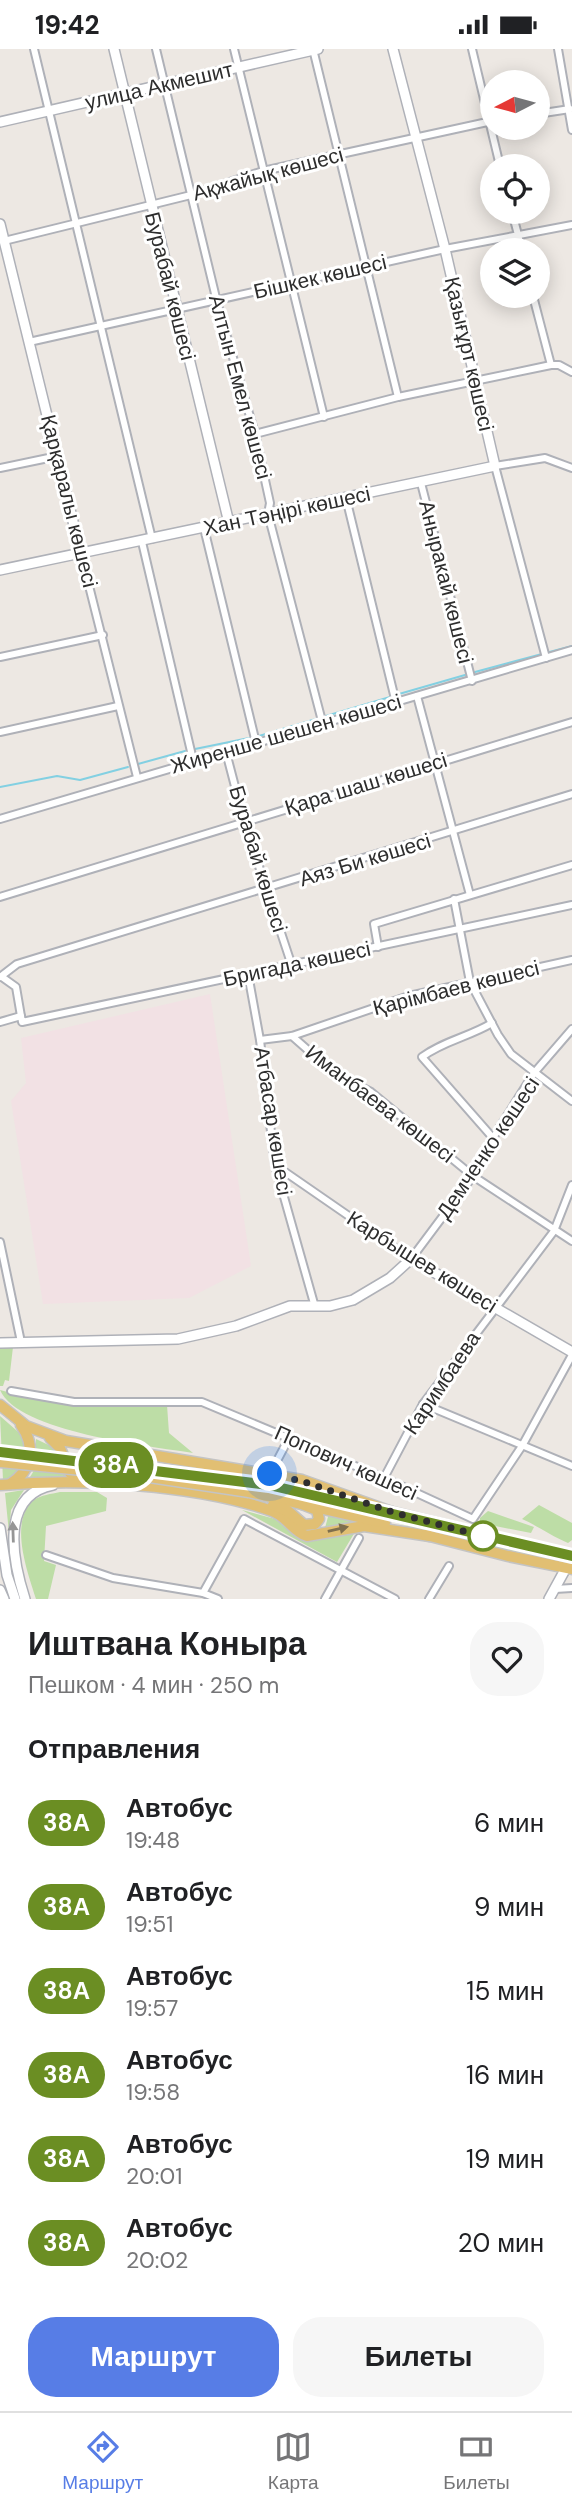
<!DOCTYPE html>
<html lang="ru">
<head>
<meta charset="utf-8">
<style>
	body { margin:0; font-family:"DM Sans",sans-serif; background:#f6f6f6; color:#202124; height:100vh; display:flex; flex-direction:column; font-size:26px; white-space:nowrap }
	* { box-sizing:border-box; margin:0 }
	p { font-size:23px; color:#757577 }
	.icon { flex:none; width:38px; height:38px; fill:none; stroke:currentColor; stroke-width:2; stroke-linecap:round; stroke-linejoin:round }
	.map { position:relative; height:1550px; overflow:hidden }
	.panel { display:flex; flex-direction:column; background:#fff; flex:1 }
	.panel>* { flex:none }
	.badge { padding:0 14px; border-radius:23px; font-size:24px; line-height:46px }
	.needle { width:46px; rotate:264deg }
	.fabs { position:absolute; left:480px; top:21px; display:grid; gap:14px }
	.fabs a { display:grid; place-items:center; width:70px; height:70px; border-radius:50%; background:#fff; box-shadow:0 4px 18px #0003; font-size:35px }
	.you { position:absolute; width:35px; height:35px; margin:-18px; border:5px solid #fff; border-radius:50%; background:#1a73e8; box-shadow:0 0 0 10px #1a73e833 }
	.map>.badge { position:absolute; translate:-50% -50%; box-shadow:0 0 0 4px #fff }
	h2 { padding:0 28px; font-size:26px; line-height:63px }
	.round { display:grid; place-items:center; flex:none; width:74px; height:74px; border-radius:28px; background:#f6f6f6 }
	.head { display:flex; align-items:center; justify-content:space-between; height:119px; padding:0 28px }
	h1 { font-size:33px; font-weight:800; line-height:52px }
	.button { display:flex; gap:14px; margin-top:auto; padding:14px 28px }
	.button a { flex:1; height:80px; border-radius:28px; background:#577de6; color:#fff; font-size:28px; font-weight:800; line-height:80px; text-align:center }
	.button a+a { background:#f6f6f6; color:#202124 }
	ul { padding:0; list-style:none }
	li { display:flex; align-items:center; gap:21px; height:84px; padding:0 28px }
	li div { flex:1 }
	li b { display:block; font-size:26px }
	li em { font-style:normal }
	li .badge { min-width:77px; font-weight:700; text-align:center }
	.status { display:flex; justify-content:space-between; align-items:center; height:49px; padding:0 35px; background:#fff; direction:ltr }
	.status svg { height:19px; fill:currentColor }
	.dock { display:flex; justify-content:space-around; align-items:center; height:98px; border-top:2px solid #e0e0e0; background:#fff; font-size:19px; color:#757577 }
	.dock a { display:grid; justify-items:center; gap:4px }
	.dock .on { color:#577de6 }
	.map>svg:first-child { display:block }
	.medical { fill:#f2e1e4 }
	.green { fill:#bddda6 }
	.lines { fill:none; stroke-linecap:round; stroke-linejoin:round }
	.stream { stroke:#83d0e2; stroke-width:2 }
	.street-casing { stroke:#afb1b8; stroke-width:10 }
	.secondary-casing { stroke:#afb1b8; stroke-width:12 }
	.primary-casing { stroke:#c4c4c4; stroke-width:13 }
	.street { stroke:#fff; stroke-width:6 }
	.secondary { stroke:#fff; stroke-width:9 }
	.primary { stroke:#e1bf73; stroke-width:10 }
	.primary-bridge-casing { stroke:#c4c4c4; stroke-width:13; stroke-linecap:butt }
	.primary-bridge { stroke:#e1bf73; stroke-width:10 }
	.oneway { fill:#7f6f4d }
	.oneway2 { fill:#969696 }
	.line-casing { stroke:#fff; stroke-width:16 }
	.line { stroke:#6b8e23; stroke-width:10 }
	.walk { stroke:#2e2e2e; stroke-width:7; stroke-dasharray:0 12.6 }
	.stop-dot { fill:#fff; stroke:#6b8e23; stroke-width:3.5 }
	.labels { text-anchor:middle; dominant-baseline:central; stroke-width:6; stroke-linejoin:round; paint-order:stroke }
	.street-label { font-size:21px; fill:#2e2e2e; stroke:#fff }
</style>
</head>
<body>
<div class="status"><b>19:42</b><svg viewBox="0 0 49 12"><path d="M0 12V9h3v3zM5 12V6h3v6zM10 12V3h3v9zM15 12V0h3v12zM26 1h20v11H26zM47 4h2v5h-2z"/></svg></div>
<div class="map">
<svg width="572" height="1550" viewBox="0 0 572 1550">
	<rect width="100%" height="100%" fill="#ede8e3"/>
	<polygon class="medical" points="210,945 251,1217 189,1249 43,1255 11,1052 26,1034 21,989"/>
	<g class="green">
		<polygon points="0,1298 13,1298 9,1332 5,1331 3,1337 0,1337"/>
		<path d="M0,1341C56,1356 109,1356 167,1356L169,1384L193,1404C150,1397 18,1383 0,1341Z"/>
		<polygon points="0,1367 24,1388 27,1410 12,1430 3,1431"/>
		<polygon points="36,1390 57,1400 72,1430 30,1428 35,1420"/>
		<polygon points="204,1430 318,1450 509,1498 572,1510 572,1515 508,1503 316,1453"/>
		<polygon points="24,1441 11,1461 9,1484 5,1444"/>
		<path d="M60,1443H97L107,1449L106,1462L46,1477L44,1512L56,1516L48,1550H36C28,1524 8,1472 34,1451C41,1446 51,1445 60,1443Z"/>
		<path d="M539,1456L572,1474V1491L568,1494C551,1487 538,1477 522,1470Z"/>
		<polygon points="242,1461 275,1470 298,1489 314,1492 355,1483 337,1513"/>
		<polygon points="488,1462 534,1478 531,1484 480,1474 480,1469"/>
		<polygon points="329,1464 364,1474 325,1479"/>
	</g>
	<g class="lines">
		<g class="stream">
			<polyline points="475,623 572,597"/>
			<polyline points="399,645 465,626"/>
			<polyline points="326,667 390,648"/>
			<polyline points="259,687 316,670"/>
			<polyline points="195,700 249,689"/>
			<polyline points="138,715 185,702"/>
			<polyline points="0,738 57,727 80,731 128,718"/>
		</g>
		<defs>
			<g id="street">
				<polyline points="34,0 152,490"/>
				<polyline points="156,0 217,253 255,385 270,454 268,465 323,676"/>
				<polyline points="234,0 324,368"/>
				<polyline points="313,0 398,348"/>
				<polyline points="472,0 500,117"/>
				<polyline points="558,0 572,81"/>
				<polyline points="537,65 570,60"/>
				<polyline points="512,163 522,201"/>
				<polyline points="4,192 191,146 263,122 492,72"/>
				<polyline points="533,247 551,316"/>
				<polyline points="29,293 445,200 572,176"/>
				<polyline points="255,385 398,348 551,316 559,316 572,323"/>
				<polyline points="0,419 58,407"/>
				<polyline points="421,434 472,632"/>
				<polyline points="346,449 396,654"/>
				<polyline points="204,479 256,694"/>
				<polyline points="142,493 193,711"/>
				<polyline points="81,505 137,728"/>
				<polyline points="0,608 103,586"/>
				<polyline points="546,609 495,417 545,409 572,419"/>
				<polyline points="417,647 470,846"/>
				<polyline points="0,683 118,657"/>
				<polyline points="226,703 244,772 292,917"/>
				<polyline points="0,770 572,601"/>
				<polyline points="0,848 572,673"/>
				<polyline points="454,850 470,933 498,986 511,1005 572,1052"/>
				<polyline points="378,898 374,875 572,816"/>
				<polyline points="248,925 260,991 275,1116 315,1258"/>
				<polyline points="0,928 17,915 572,745"/>
				<polyline points="2,928 16,938 22,973 572,856"/>
				<polyline points="0,973 21,967"/>
				<path d="M492,974C469,988 443,992 422,1008L493,1089"/>
				<polyline points="292,987 334,1024 371,1043 473,1127 572,1192"/>
				<polyline points="260,991 292,987 409,947 572,911"/>
				<polyline points="275,1116 411,1210 473,1127 474,1119 534,1024 572,980"/>
				<polyline points="0,1193 21,1293"/>
				<polyline points="11,1342 74,1353 202,1353 384,1429 473,1470 522,1397 572,1306"/>
				<polyline points="423,1355 572,1417"/>
				<polyline points="270,1425 289,1389"/>
				<polyline points="384,1429 423,1355 554,1182 572,1136"/>
				<polyline points="46,1506 113,1529 203,1544 218,1550"/>
				<polyline points="555,1540 572,1539"/>
				<polyline points="203,1544 244,1470 395,1550"/>
				<polyline points="325,1550 359,1489"/>
				<polyline points="429,1550 449,1517"/>
			</g>
			<g id="secondary">
				<polyline points="114,0 229,474"/>
				<polyline points="0,73 318,0"/>
				<polyline points="0,175 81,505"/>
				<polyline points="0,521 495,417 445,200 393,0"/>
				<polyline points="0,1294 178,1290 236,1277 290,1257 330,1257 353,1251 390,1229 411,1210 572,1303"/>
				<polyline points="0,1479 7,1526 15,1550"/>
				<polyline points="0,1541 4,1550"/>
				<path d="M25,1550C12,1510 0,1446 53,1436"/>
				<polyline points="549,1550 566,1519"/>
			</g>
			<g id="primary">
				<polyline points="0,1356 26,1377 66,1392 302,1431 392,1463"/>
				<polyline points="50,1389 60,1399 70,1424 86,1429"/>
				<polyline points="250,1433 356,1455"/>
				<path d="M10,1435C32,1422 36,1397 21,1376"/>
				<path d="M0,1436C81,1429 195,1435 272,1462C287,1467 293,1483 307,1487L364,1477L430,1487"/>
				<polyline points="249,1443 385,1474"/>
				<polyline points="273,1456 288,1462 304,1476 315,1475 319,1470 317,1461 297,1453"/>
				<polyline points="388,1462 572,1507"/>
				<polyline points="426,1486 508,1507 572,1520"/>
			</g>
		</defs>
		<use href="#street" class="street-casing"/>
		<use href="#secondary" class="secondary-casing"/>
		<use href="#primary" class="primary-casing"/>
		<use href="#street" class="street"/>
		<use href="#secondary" class="secondary"/>
		<use href="#primary" class="primary"/>
		<defs>
			<g id="primary-bridge">
				<polyline points="0,1403 250,1433"/>
				<polyline points="0,1413 143,1427 249,1443"/>
			</g>
		</defs>
		<use href="#primary-bridge" class="primary-bridge-casing"/>
		<use href="#primary-bridge" class="primary-bridge"/>
	</g>
	<defs><path id="oneway-solid" d="M-6-.8H1V-3.2L6.5 0L1 3.2V.8H-6Z" transform="scale(1.75)"/></defs>
	<use class="oneway" href="#oneway-solid" transform="translate(338 1480) rotate(-13)"/>
	<use class="oneway2" href="#oneway-solid" transform="translate(13 1483) rotate(-92)"/>
	<g class="lines">
		<defs>
			<polyline id="line" points="0,1403 269,1436 572,1507"/>
		</defs>
		<use href="#line" class="line-casing"/>
		<use href="#line" class="line"/>
		<polyline class="walk" points="270,1425 302,1432 392,1463 489,1489 483,1487"/>
	</g>
	<circle class="stop-dot" cx="483" cy="1487" r="14"/>
	<g class="labels">
		<g class="street-label">
			<text transform="translate(159 37) rotate(-13)">улица Акмешит</text>
			<text transform="translate(268 125) rotate(-15)">Ақжайық көшесі</text>
			<text transform="translate(320 228) rotate(-13)">Бішкек көшесі</text>
			<text transform="translate(170 237) rotate(76)">Бурабай көшесі</text>
			<text transform="translate(469 305) rotate(77)">Қазығұрт көшесі</text>
			<text transform="translate(240 338) rotate(75)">Алтын Емел көшесі</text>
			<text transform="translate(69 452) rotate(76)">Қарқаралы көшесі</text>
			<text transform="translate(287 462) rotate(-12)">Хан Тәңірі көшесі</text>
			<text transform="translate(446 533) rotate(76)">Аныракай көшесі</text>
			<text transform="translate(286 685) rotate(-16)">Жиренше шешен көшесі</text>
			<text transform="translate(366 735) rotate(-17)">Қара шаш көшесі</text>
			<text transform="translate(258 810) rotate(73)">Бурабай көшесі</text>
			<text transform="translate(365 811) rotate(-17)">Аяз Би көшесі</text>
			<text transform="translate(297 915) rotate(-12)">Бригада көшесі</text>
			<text transform="translate(456 939) rotate(-14)">Қарімбаев көшесі</text>
			<text transform="translate(380 1055) rotate(37)">Иманбаева көшесі</text>
			<text transform="translate(273 1072) rotate(81)">Атбасар көшесі</text>
			<text transform="translate(488 1099) rotate(-56)">Демченко көшесі</text>
			<text transform="translate(422 1213) rotate(32)">Карбышев көшесі</text>
			<text transform="translate(442 1334) rotate(-56)">Каримбаева</text>
			<text transform="translate(346 1414) rotate(24)">Попович көшесі</text>
		</g>
	</g>
</svg>
<div class="fabs">
<a><svg class="needle" viewBox="-14 -14 28 28"><path d="M0-13l5 13h-10z" fill="#e53935"/><path d="M0 13l5-13h-10z" fill="#757577"/></svg></a>
<a><svg class="icon" aria-label="locate" viewBox="0 0 24 24"><circle cx="12" cy="12" r="6"/><path d="M12 2v4M12 18v4M2 12h4M18 12h4"/></svg></a>
<a><svg class="icon" aria-label="layers" viewBox="0 0 24 24"><path d="M12 4l9 5-9 5-9-5zM3 14l9 5 9-5"/></svg></a>
</div>
<div class="you" style="left:270px;top:1425px"></div>
<b class="badge" style="left:116px;top:1416px;background:#6b8e23;color:#fff">38А</b>
</div>
<section class="panel">
<div class="head"><div><h1>Иштвана Коныра</h1><p>Пешком · 4 мин · 250 m</p></div><a class="round"><svg class="icon" aria-label="heart" viewBox="0 0 24 24"><path d="M12 20l-8-8c-3-5 5-10 8-4 3-6 11-1 8 4z"/></svg></a></div>
<h2>Отправления</h2>
<ul>
<li><span class="badge" style="background:#6b8e23;color:#fff">38А</span><div><b>Автобус</b><p>19:48</p></div><em>6 мин</em></li>
<li><span class="badge" style="background:#6b8e23;color:#fff">38А</span><div><b>Автобус</b><p>19:51</p></div><em>9 мин</em></li>
<li><span class="badge" style="background:#6b8e23;color:#fff">38А</span><div><b>Автобус</b><p>19:57</p></div><em>15 мин</em></li>
<li><span class="badge" style="background:#6b8e23;color:#fff">38А</span><div><b>Автобус</b><p>19:58</p></div><em>16 мин</em></li>
<li><span class="badge" style="background:#6b8e23;color:#fff">38А</span><div><b>Автобус</b><p>20:01</p></div><em>19 мин</em></li>
<li><span class="badge" style="background:#6b8e23;color:#fff">38А</span><div><b>Автобус</b><p>20:02</p></div><em>20 мин</em></li>
</ul>
<div class="button"><a>Маршрут</a><a>Билеты</a></div>
</section>
<nav class="dock">
<a class="on"><svg class="icon" aria-label="directions" viewBox="0 0 24 24"><path d="M12 3l9 9-9 9-9-9zM9 14v-3h6M13 9l2 2-2 2"/></svg>Маршрут</a>
<a><svg class="icon" aria-label="map" viewBox="0 0 24 24"><path d="M3 6l6-2 6 2 6-2v14l-6 2-6-2-6 2zM9 4v14M15 6v14"/></svg>Карта</a>
<a><svg class="icon" aria-label="tickets" viewBox="0 0 24 24"><path d="M3 7h18v10H3zM15 7v10"/></svg>Билеты</a>
</nav>
</body>
</html>
